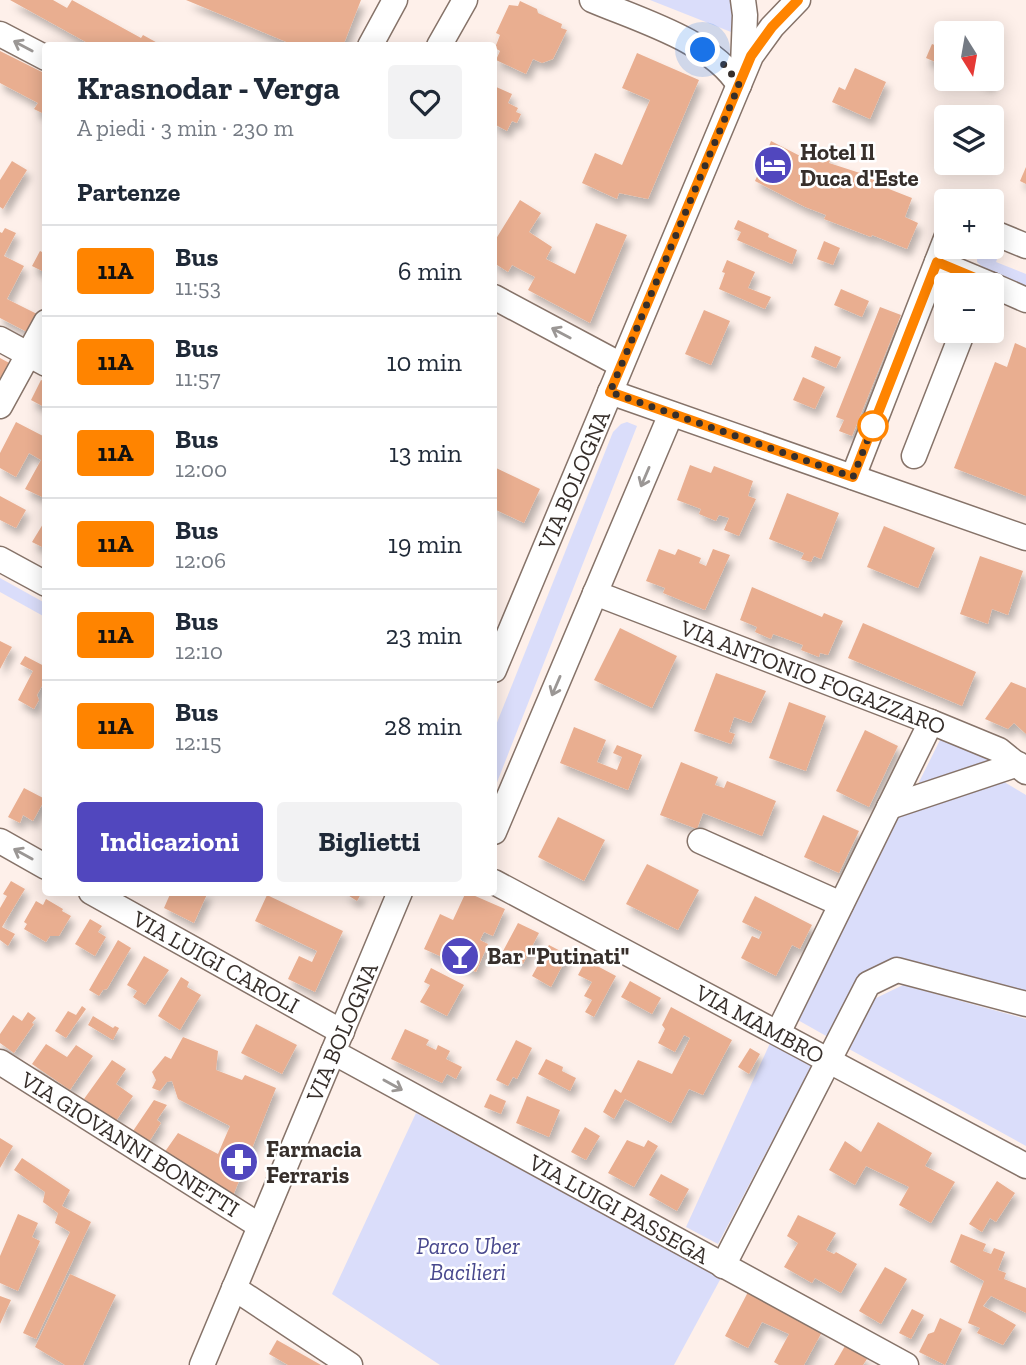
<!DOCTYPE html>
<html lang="it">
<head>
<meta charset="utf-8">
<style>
	body { margin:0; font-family:"Zilla Slab",serif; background:#f2f2f3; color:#1f2937; height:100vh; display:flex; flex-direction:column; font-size:26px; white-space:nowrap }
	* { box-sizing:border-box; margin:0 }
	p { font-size:23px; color:#747a83 }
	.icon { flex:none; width:38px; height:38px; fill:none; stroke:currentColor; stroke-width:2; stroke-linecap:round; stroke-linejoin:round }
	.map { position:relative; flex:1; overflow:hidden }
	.sheet { position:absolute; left:42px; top:42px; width:455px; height:854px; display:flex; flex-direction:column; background:#fff; border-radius:7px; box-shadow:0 4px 18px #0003 }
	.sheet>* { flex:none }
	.badge { padding:0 14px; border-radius:5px; font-size:24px; line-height:46px }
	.needle { width:46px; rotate:169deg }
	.fabs { position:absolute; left:934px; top:21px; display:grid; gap:14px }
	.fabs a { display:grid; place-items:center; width:70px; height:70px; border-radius:7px; background:#fff; box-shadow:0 4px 18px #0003; font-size:35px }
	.you { position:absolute; width:35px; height:35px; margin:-18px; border:5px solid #fff; border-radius:50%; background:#1a73e8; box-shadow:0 0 0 10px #1a73e833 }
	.map>.badge { position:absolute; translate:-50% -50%; box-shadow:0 0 0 4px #fff }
	h2 { padding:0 35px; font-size:26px; line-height:63px }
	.round { display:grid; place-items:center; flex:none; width:74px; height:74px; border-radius:7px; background:#f2f2f3 }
	.headline { display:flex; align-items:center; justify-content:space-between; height:119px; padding:0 35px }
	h1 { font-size:33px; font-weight:800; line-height:52px }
	.button { display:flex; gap:14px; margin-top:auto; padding:14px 35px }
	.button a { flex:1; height:80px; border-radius:7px; background:#5147be; color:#fff; font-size:28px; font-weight:800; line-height:80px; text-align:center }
	.button a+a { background:#f2f2f3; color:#1f2937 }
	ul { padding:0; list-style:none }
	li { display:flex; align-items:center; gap:21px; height:91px; padding:0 35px; border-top:2px solid #e0e1e3 }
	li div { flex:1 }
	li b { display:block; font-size:26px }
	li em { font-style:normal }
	li .badge { min-width:77px; font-weight:700; text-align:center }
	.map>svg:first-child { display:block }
	.green { fill:#daddfa }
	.building { fill:#e9ae90; filter:url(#shadow) }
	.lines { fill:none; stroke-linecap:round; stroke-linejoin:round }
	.minor-casing { stroke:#867369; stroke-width:27 }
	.minor { stroke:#fff; stroke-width:24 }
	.oneway { stroke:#9b9795 }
	.line-casing { stroke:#fff; stroke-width:16 }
	.line { stroke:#ff8400; stroke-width:10 }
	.walk { stroke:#372f2b; stroke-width:7; stroke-dasharray:0 12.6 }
	.stop-dot { fill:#fff; stroke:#ff8400; stroke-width:3.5 }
	.labels { text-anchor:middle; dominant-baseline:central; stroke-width:5; stroke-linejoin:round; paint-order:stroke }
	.poi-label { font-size:23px; font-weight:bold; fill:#372f2b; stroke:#fff; text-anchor:start }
	.street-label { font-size:23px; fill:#372f2b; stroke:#fff }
	.park-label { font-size:23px; font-style:italic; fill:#48488d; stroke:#fff }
</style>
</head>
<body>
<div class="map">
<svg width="1026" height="1365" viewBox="0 0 1026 1365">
	<defs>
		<filter id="shadow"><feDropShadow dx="4" dy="7" stdDeviation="3.5" flood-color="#0004"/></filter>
	</defs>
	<rect width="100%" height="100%" fill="#fef0ea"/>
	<g class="green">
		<polygon points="650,0 735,0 731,32"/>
		<polygon points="992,245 1001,249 996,262 1026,274 1026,287 986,270 977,262 977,251 982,247"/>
		<polygon points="627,422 637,426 494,790 494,730 613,432 621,424"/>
		<polygon points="0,578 45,603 45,617 0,592"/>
		<polygon points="942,736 1000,762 915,790"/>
		<polygon points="1001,780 1026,795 1026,993 898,959 858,976 828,1037 796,1019 896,814"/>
		<polygon points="903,985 1026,1019 1026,1146 849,1049 872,1000"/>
		<polygon points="771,1041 813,1063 718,1244 686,1227"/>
		<polygon points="416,1113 721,1278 674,1365 440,1365 332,1294"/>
	</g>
	<g class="building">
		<polygon points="10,0 53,0 67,8 72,0 141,38 143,35 163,46 93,46"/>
		<polygon points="186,0 361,0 343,46 296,46"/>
		<polygon points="520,1 537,9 538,13 562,24 561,28 567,30 553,59 542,63 533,59 526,74 496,60 500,51 495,48 500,35 496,33 509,5 518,6"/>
		<polygon points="932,44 947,50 947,67 926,58"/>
		<polygon points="0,51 46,74 46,115 34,109 38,103 0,83"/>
		<polygon points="637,53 699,80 648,199 619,193 617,199 582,183 595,153 622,165 650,100 622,88"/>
		<polygon points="855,68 886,82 870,119 832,102 839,87 845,90"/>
		<polygon points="992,69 996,71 990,85 975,79 992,79"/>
		<polygon points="494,86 512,94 508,103 518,108 516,112 521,114 517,123 512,121 507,131 494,124"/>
		<polygon points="771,141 804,158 807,149 831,158 829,163 863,174 889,189 912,198 905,217 918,223 907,249 872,235 871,237 824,219 826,215 805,207 755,181 759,172 756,171 765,148 768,149"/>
		<polygon points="12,161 27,170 3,209 0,207 0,180"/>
		<polygon points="1026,167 1026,184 1020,181"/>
		<polygon points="520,200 541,213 529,232 552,247 546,259 575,274 596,223 627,235 590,323 528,290 535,277 512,265 508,272 494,263 494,242"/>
		<polygon points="738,220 769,234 768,237 797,250 792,264 737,240 741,232 734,229"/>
		<polygon points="5,228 16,233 4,256 24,266 7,299 37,314 27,332 0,318 0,232 2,233"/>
		<polygon points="824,241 840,248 833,265 817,259"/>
		<polygon points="40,251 46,254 46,273 32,266"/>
		<polygon points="727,260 755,272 748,288 771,297 765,309 719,289 725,273 722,272"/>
		<polygon points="841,289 869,301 862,317 834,305"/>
		<polygon points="880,307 901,315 852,436 839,431 844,420 836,417"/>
		<polygon points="704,310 730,321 711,365 685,354"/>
		<polygon points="1015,343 1026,348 1026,496 954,468 995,362 1007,367"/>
		<polygon points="815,346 841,357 836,368 811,357"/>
		<polygon points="0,358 13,365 0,390"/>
		<polygon points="803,377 825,387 815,409 793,400"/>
		<polygon points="41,380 46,382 46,408 31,400"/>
		<polygon points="16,422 43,436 46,431 46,491 42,497 25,489 41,460 29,453 16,477 0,468 0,453"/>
		<polygon points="690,465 711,473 714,466 753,481 748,496 756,499 739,536 724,530 729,518 719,515 716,521 699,514 701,509 677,500"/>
		<polygon points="494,467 540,489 524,523 494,509"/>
		<polygon points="787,493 839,513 821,559 814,556 811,562 801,559 804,553 769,539"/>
		<polygon points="0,496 26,510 16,528 0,520"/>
		<polygon points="46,519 46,549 32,542"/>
		<polygon points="884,526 935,548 918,588 867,567"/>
		<polygon points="659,549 675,555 678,549 701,558 699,563 706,566 713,549 730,555 705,610 663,593 665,588 646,581"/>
		<polygon points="980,556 1023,571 1008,615 992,609 988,624 960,614"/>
		<polygon points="752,587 822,617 824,613 843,621 828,655 820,653 819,657 801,650 803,645 773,634 771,639 755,632 757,627 740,620"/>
		<polygon points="863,623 976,672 962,706 848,658"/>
		<polygon points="620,628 677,656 652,708 594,680"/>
		<polygon points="0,641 12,647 0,669"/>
		<polygon points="25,656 46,667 46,679 37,695 39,700 34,709 18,700 33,671 20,664"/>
		<polygon points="716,673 766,691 751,723 734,717 729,732 735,734 731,744 694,731"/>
		<polygon points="1011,682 1026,688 1026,734 1014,723 1008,729 985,719"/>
		<polygon points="789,702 826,716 806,771 769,758"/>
		<polygon points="574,727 606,740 597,762 617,770 622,757 613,753 617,745 642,755 628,790 560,763"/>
		<polygon points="865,730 898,746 869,807 836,791"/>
		<polygon points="681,762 718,777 715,785 724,788 727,781 776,801 762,836 703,813 697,829 660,815"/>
		<polygon points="24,788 45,799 33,821 23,815 20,823 8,817"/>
		<polygon points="823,815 859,831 839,873 804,857"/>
		<polygon points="558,817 605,840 584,881 538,857"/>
		<polygon points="647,864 699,890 678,930 626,904"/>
		<polygon points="11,881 25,889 2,927 15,934 8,946 0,940 0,908 7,896 3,894"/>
		<polygon points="171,892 208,892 194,923 164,908"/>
		<polygon points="343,892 362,892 357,901"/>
		<polygon points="466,892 505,909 493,936 484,932 480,940 488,944 476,972 424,949 440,914 453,920"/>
		<polygon points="267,895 343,931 315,992 288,979 299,956 312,962 317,951 255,921"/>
		<polygon points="755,896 812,925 800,949 792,945 776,976 741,958 752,936 759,939 762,932 742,922"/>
		<polygon points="46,899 63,909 62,911 71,916 59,936 50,936 46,942 24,929 27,924 24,922 36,901 43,905"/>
		<polygon points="90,919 102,926 98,932 106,937 95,956 75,944"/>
		<polygon points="518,923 539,933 523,964 502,953"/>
		<polygon points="118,940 131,948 107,989 103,990 99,996 89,990"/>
		<polygon points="549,945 568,955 551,987 532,976"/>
		<polygon points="144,956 169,970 145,1005 133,997 137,991 127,985"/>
		<polygon points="586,960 616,976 594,1017 585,1012 592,1000 584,996 592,982 578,975"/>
		<polygon points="431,968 464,985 447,1016 420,1002 430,985 424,982"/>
		<polygon points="181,977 189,982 187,987 201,995 180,1030 158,1016"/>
		<polygon points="630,981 661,998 652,1014 621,997"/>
		<polygon points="82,1006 86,1009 66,1038 55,1031 68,1011 76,1015"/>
		<polygon points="671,1007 732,1040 703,1095 689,1089 671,1123 625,1099 614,1119 603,1112 615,1089 621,1093 638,1060 672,1074 690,1038 684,1035 675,1052 658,1043 665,1029 662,1025"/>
		<polygon points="28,1012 36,1018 32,1023 34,1024 14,1053 0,1043 0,1034 13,1015 22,1021"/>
		<polygon points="93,1016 113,1028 115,1026 119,1028 113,1040 88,1025"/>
		<polygon points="256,1024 297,1045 282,1074 241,1053"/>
		<polygon points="405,1029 429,1040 426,1045 436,1050 438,1045 450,1051 446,1059 462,1067 456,1079 447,1074 442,1083 391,1059"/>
		<polygon points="183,1037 218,1051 216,1070 242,1080 245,1075 276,1088 233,1196 164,1153 178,1133 218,1154 230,1126 178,1099 172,1081 167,1082 160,1091 152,1088 156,1080 152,1072 165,1056 171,1059"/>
		<polygon points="516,1040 532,1048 517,1079 513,1077 508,1086 496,1080"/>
		<polygon points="46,1044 67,1057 76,1045 93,1056 70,1090 32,1064"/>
		<polygon points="750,1048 760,1054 749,1074 738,1067"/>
		<polygon points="546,1059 563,1067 562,1071 576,1078 570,1091 538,1074"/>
		<polygon points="112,1060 126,1069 116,1084 133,1096 116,1121 84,1099"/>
		<polygon points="490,1094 506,1101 501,1114 484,1107"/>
		<polygon points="527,1096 560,1110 549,1137 516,1123"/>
		<polygon points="154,1100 167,1105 157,1120 161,1123 149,1142 133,1131"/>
		<polygon points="878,1122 932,1153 925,1166 955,1182 931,1223 899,1205 909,1187 866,1166 855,1185 829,1170 845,1141 861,1152"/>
		<polygon points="585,1127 600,1136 586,1160 571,1152"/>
		<polygon points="0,1138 13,1146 0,1168"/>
		<polygon points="627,1140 644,1147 648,1140 658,1146 634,1187 608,1173"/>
		<polygon points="22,1158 70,1190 62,1206 91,1222 36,1339 23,1333 70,1232 55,1223 58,1213 43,1202 45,1192 14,1170"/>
		<polygon points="661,1174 689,1189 677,1211 649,1195"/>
		<polygon points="997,1181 1015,1193 996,1222 990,1218 982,1232 969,1224"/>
		<polygon points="18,1214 38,1223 32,1237 40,1241 18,1291 0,1283 0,1256"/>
		<polygon points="798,1215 836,1233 826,1250 834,1254 836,1252 857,1264 841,1293 815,1278 812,1283 784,1267 798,1243 787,1236"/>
		<polygon points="961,1234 986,1244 983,1251 991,1254 994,1248 1005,1252 998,1270 1006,1273 1004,1279 1026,1288 1026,1313 991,1296 983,1306 1016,1325 1003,1345 977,1333 980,1328 968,1323 984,1281 950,1262"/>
		<polygon points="885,1267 907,1279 881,1324 859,1311"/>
		<polygon points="70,1274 116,1295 83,1365 65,1365 35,1347"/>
		<polygon points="748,1292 822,1332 804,1365 779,1365 774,1362 789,1334 762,1322 748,1348 725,1336"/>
		<polygon points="0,1296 11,1300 0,1324"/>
		<polygon points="912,1309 924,1315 911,1339 899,1333"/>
		<polygon points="940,1318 962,1329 945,1365 919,1352 928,1334 934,1332"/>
		<polygon points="277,1340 321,1365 288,1365 269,1354"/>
		<polygon points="845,1346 867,1359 863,1365 834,1365"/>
	</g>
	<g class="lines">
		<defs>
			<g id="minor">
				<path d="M592,0C639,20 712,41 739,85"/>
				<polyline points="0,34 46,58"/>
				<polyline points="370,46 395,0"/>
				<polyline points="439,46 465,0"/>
				<polyline points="743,66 745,15 743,0"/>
				<polyline points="992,232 1026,246"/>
				<polyline points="937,262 992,285"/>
				<polyline points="992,285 1026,300"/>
				<polyline points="494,297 621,365"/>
				<polyline points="0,339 46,364"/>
				<polyline points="610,392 1026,538"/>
				<polyline points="0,406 46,322"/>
				<polyline points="914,456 963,331"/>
				<polyline points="853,477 947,236"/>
				<polyline points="0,559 46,584"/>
				<polyline points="595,593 931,722 999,750 1026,772"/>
				<polyline points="494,670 751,56 772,27 798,0"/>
				<polyline points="889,807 1018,764"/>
				<polyline points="494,832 671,414"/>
				<polyline points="0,841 46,867"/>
				<polyline points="700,841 841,904"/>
				<polyline points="494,882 1026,1166"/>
				<polyline points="91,892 342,1032"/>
				<polyline points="778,1033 931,722"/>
				<polyline points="333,1052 906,1365"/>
				<polyline points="0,1062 260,1226"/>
				<polyline points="723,1266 868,984 897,970 1026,1004"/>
				<polyline points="234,1288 350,1365"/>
				<polyline points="202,1365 400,892"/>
			</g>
		</defs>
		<use href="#minor" class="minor-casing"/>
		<use href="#minor" class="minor"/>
	</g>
	<defs><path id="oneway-shaft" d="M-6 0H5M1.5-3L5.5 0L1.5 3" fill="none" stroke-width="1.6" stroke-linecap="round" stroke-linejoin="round" transform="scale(1.75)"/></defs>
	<g class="oneway">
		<use href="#oneway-shaft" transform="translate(23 46) rotate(-152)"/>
		<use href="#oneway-shaft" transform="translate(561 333) rotate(-152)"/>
		<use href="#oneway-shaft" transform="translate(645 477) rotate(113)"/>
		<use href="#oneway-shaft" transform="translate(556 686) rotate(113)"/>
		<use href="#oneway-shaft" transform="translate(23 854) rotate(-151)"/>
		<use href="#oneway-shaft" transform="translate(393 1085) rotate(29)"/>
	</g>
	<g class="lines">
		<defs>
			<polyline id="line" points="798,0 772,27 751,56 610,392 853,477 937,262 992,285"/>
		</defs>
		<use href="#line" class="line-casing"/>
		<use href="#line" class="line"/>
		<polyline class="walk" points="703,50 726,66 739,85 610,392 853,477 873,426"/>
	</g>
	<defs>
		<symbol id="hotel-disc" viewBox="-11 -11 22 22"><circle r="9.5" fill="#5147be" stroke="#fff"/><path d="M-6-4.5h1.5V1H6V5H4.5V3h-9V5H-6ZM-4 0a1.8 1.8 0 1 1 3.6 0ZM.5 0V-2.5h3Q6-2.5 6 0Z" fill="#fff"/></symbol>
		<symbol id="bar-disc" viewBox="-11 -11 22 22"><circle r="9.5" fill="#5147be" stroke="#fff"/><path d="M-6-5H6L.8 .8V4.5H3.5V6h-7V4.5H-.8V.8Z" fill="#fff"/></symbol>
		<symbol id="pharmacy-disc" viewBox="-11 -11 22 22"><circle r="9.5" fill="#5147be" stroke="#fff"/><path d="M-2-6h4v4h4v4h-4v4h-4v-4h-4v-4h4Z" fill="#fff"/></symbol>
	</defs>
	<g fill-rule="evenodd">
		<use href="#hotel-disc" x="751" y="143" width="44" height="44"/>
		<use href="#bar-disc" x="438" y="934" width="44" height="44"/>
		<use href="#pharmacy-disc" x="217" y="1140" width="44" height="44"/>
	</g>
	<circle class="stop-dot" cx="873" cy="426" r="14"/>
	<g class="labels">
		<g class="poi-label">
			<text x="800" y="152">Hotel Il<tspan x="800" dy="26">Duca d'Este</tspan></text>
			<text x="487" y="956">Bar "Putinati"</text>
			<text x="266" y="1149">Farmacia<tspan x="266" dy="26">Ferraris</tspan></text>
		</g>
		<g class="street-label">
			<text transform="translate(574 480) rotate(-67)">VIA BOLOGNA</text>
			<text transform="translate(813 677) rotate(21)">VIA ANTONIO FOGAZZARO</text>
			<text transform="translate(216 962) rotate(29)">VIA LUIGI CAROLI</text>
			<text transform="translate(760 1024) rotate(28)">VIA MAMBRO</text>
			<text transform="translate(342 1032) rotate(-67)">VIA BOLOGNA</text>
			<text transform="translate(130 1144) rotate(32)">VIA GIOVANNI BONETTI</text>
			<text transform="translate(619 1209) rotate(29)">VIA LUIGI PASSEGA</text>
		</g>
		<g class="park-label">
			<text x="468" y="1246">Parco Uber<tspan x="468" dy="26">Bacilieri</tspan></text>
		</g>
	</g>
</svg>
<div class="fabs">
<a><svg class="needle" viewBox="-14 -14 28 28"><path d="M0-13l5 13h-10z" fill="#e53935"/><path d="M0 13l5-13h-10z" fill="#747a83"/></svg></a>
<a><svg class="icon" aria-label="layers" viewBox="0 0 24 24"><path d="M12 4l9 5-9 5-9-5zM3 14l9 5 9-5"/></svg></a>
<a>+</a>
<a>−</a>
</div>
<div class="you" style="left:703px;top:50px"></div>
<section class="sheet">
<div class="headline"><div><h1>Krasnodar - Verga</h1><p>A piedi · 3 min · 230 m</p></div><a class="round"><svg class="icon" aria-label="heart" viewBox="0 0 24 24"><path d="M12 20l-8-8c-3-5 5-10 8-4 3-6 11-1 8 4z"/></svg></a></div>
<h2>Partenze</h2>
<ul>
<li><span class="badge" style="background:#ff8400;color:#111">11A</span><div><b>Bus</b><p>11:53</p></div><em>6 min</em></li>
<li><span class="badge" style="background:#ff8400;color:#111">11A</span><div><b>Bus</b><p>11:57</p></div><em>10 min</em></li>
<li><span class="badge" style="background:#ff8400;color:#111">11A</span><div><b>Bus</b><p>12:00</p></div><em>13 min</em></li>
<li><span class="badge" style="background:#ff8400;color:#111">11A</span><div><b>Bus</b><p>12:06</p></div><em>19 min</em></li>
<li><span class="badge" style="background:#ff8400;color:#111">11A</span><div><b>Bus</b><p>12:10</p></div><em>23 min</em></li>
<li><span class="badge" style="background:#ff8400;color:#111">11A</span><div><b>Bus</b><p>12:15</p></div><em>28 min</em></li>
</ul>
<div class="button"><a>Indicazioni</a><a>Biglietti</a></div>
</section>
</div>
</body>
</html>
